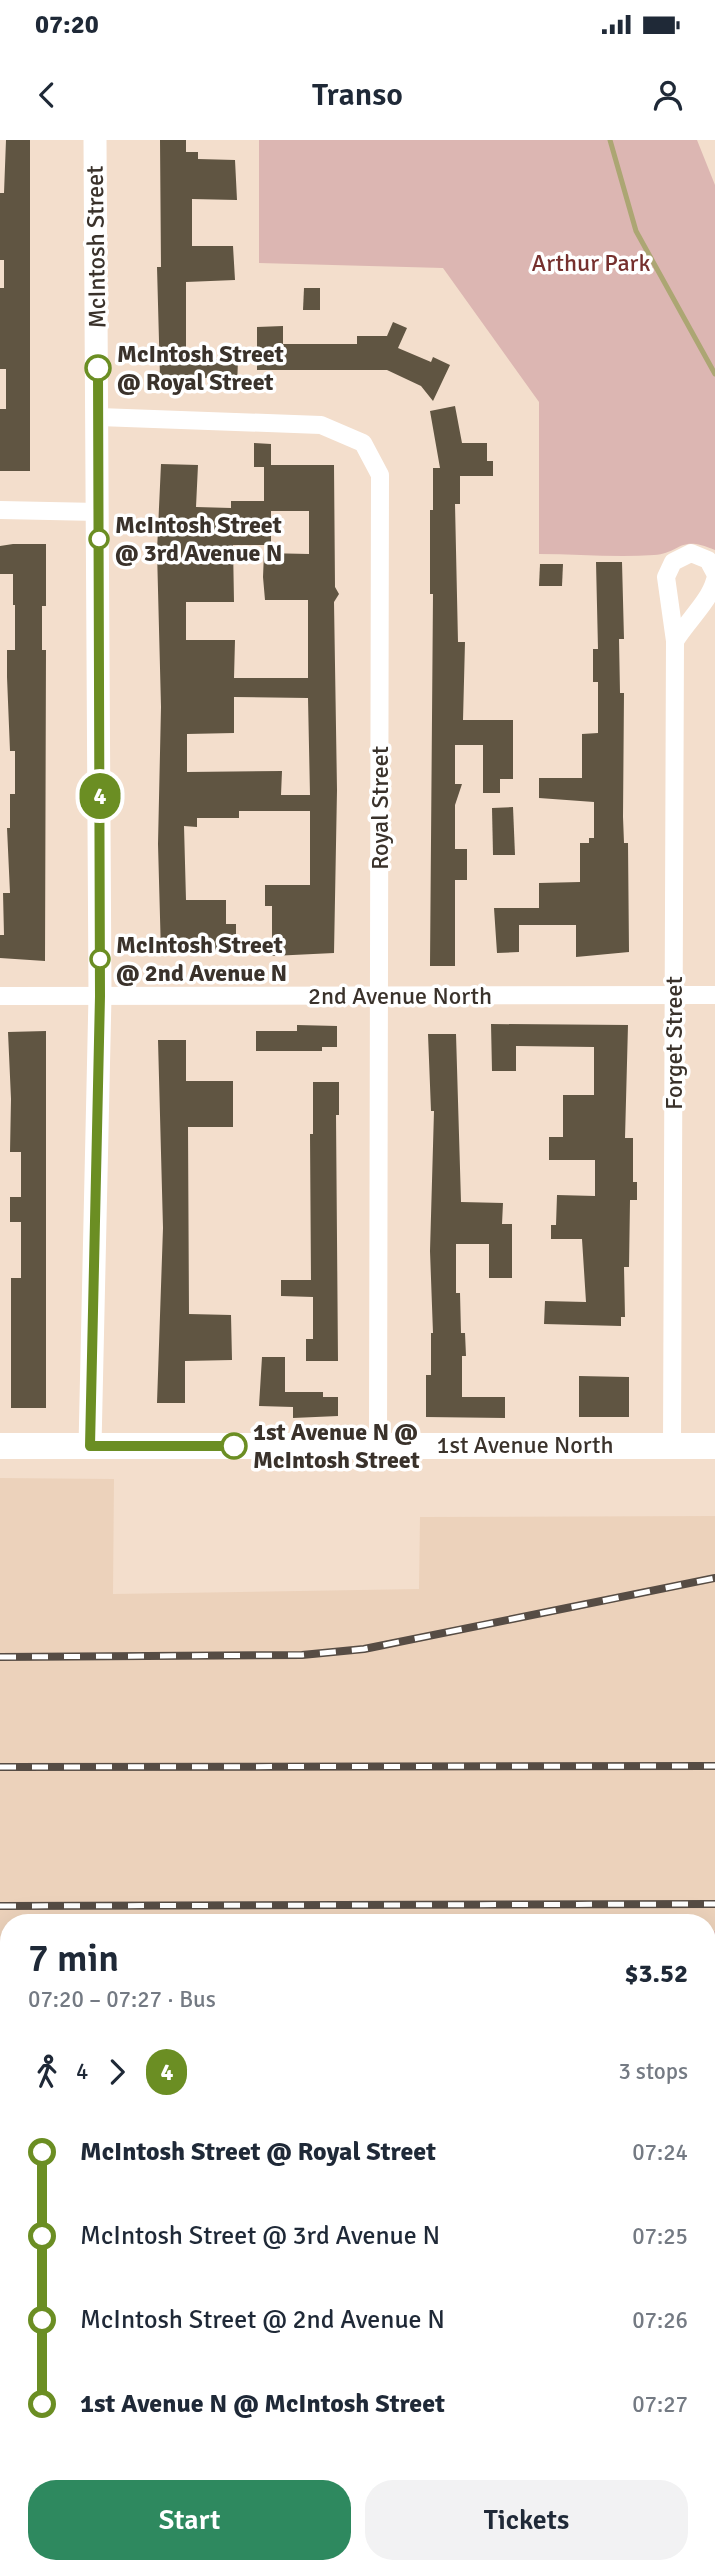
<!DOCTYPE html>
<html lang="en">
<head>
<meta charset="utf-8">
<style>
	body { margin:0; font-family:Signika,sans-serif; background:#f2f2f3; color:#1f2937; height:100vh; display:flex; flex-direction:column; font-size:26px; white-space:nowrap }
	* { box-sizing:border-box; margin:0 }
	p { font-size:23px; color:#747a83 }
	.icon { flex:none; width:38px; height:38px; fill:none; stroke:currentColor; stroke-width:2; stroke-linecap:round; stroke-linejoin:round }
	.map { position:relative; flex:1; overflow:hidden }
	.panel { position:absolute; left:0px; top:1774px; width:716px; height:660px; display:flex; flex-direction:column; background:#fff; border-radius:28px 28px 0 0; box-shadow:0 7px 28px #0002 }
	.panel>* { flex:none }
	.badge { padding:0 14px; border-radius:23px; font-size:24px; line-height:46px }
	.map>.badge { position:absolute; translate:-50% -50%; box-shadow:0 0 0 4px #fff }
	.legs { display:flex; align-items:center; gap:10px; height:77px; padding:0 28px; font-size:23px }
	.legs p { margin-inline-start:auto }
	.summary { display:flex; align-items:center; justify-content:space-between; height:119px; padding:0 28px }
	h1 { font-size:38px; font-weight:600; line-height:52px }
	.cta { display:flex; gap:14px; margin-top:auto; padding:14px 28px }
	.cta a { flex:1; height:80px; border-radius:28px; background:#2e895f; color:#fff; font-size:28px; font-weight:600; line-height:80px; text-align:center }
	.cta a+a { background:#f2f2f3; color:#1f2937 }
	ul { padding:0 28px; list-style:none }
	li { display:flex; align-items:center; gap:24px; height:84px; font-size:26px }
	li i { display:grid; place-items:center; width:10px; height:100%; margin:0 9px; background:currentColor }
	li i::after { content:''; width:18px; height:18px; margin:-9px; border:5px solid; border-radius:50%; background:#fff }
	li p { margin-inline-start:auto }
	li:first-child i { background:linear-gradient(#0000 50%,currentColor 0) }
	li:last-child i { background:linear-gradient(currentColor 50%,#0000 0) }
	.status { display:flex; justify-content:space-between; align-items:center; height:49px; padding:0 35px; background:#fff; direction:ltr }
	.status svg { height:19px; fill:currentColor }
	header { display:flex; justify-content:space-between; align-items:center; height:91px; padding:0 28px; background:#fff; font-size:32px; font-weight:600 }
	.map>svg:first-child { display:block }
	.built { fill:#ecd2bb }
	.green { fill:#dcb6b2 }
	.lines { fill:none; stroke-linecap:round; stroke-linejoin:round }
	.stream { stroke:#aca673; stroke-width:5 }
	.building { fill:#605542; fill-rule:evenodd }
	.minor { stroke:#fff; stroke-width:18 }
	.tertiary { stroke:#fff; stroke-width:23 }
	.secondary { stroke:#fff; stroke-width:26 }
	.rail-casing { stroke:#564c44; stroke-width:8 }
	.rail { stroke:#fff; stroke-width:5; stroke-dasharray:16; stroke-linecap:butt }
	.line-1-casing { stroke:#fff; stroke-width:16 }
	.line-1 { stroke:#6b8e23; stroke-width:10 }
	.stop-1-dot { fill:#fff; stroke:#6b8e23; stroke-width:3.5 }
	.labels { text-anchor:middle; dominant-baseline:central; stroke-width:7; stroke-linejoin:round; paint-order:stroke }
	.street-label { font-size:24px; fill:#3a322b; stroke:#fff }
	.park-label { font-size:24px; fill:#76302e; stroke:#fff }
	.stop-label { font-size:24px; font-weight:bold; fill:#3a322b; stroke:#fff; text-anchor:start }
</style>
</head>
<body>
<div class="status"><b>07:20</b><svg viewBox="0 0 49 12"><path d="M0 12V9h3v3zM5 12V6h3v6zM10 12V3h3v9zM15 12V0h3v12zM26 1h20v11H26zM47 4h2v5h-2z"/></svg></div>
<header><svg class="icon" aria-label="back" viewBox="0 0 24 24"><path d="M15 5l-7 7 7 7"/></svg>Transo<svg class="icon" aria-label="person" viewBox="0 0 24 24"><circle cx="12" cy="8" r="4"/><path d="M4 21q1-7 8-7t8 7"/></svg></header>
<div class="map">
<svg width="715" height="2434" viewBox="0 0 715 2434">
	<rect width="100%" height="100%" fill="#f3decc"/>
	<polygon class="built" points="0,1338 114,1339 113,1454 419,1449 420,1377 715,1376 715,1791 707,1791 707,1783 9,1783 9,1799 0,1801"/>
	<g class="green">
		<path d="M259,0H697L715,45V410C679,394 681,413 654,415C616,418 577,414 539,414V262L443,128L259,123Z"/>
		<rect x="707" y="1791" width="8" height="93"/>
		<polygon points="9,1799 9,1977 0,1977 0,1801"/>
		<polygon points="0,2260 9,2260 9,2426 101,2426 101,2434 0,2434"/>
	</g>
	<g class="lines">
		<polyline class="stream" points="610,0 636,91 715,234"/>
	</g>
	<g class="building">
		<polygon points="6,0 30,0 30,331 0,331 0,269 6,269 6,229 0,229 0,148 4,148 4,120 0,120 0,53 4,53"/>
		<polygon points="160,0 186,0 186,12 198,12 198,19 235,20 237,60 192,59 192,106 233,106 235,140 186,142 186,211 197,211 197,219 238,219 237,248 221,248 221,238 160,238 157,127 161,127"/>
		<polygon points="304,148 320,148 320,170 303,170"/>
		<polygon points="393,182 407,188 398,208 431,222 433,217 450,225 433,261 421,246 387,230 257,230 257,187 283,186 283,204 357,204 357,196 387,196"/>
		<polygon points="455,266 462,303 487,303 487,321 493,321 493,336 460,336 460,364 455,364 458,502 465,502 463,580 513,580 513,639 500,639 500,653 483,653 483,605 455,605 455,644 462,644 455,665 455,709 467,709 467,740 455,740 455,826 430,826 433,454 430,454 430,370 433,370 433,328 440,328 430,271"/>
		<path d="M254,303L271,304V325H334L335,447L339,454L334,462L337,650L334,813L272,816V766H265V745H310V671H239V678H197V687L184,686L186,760H226V784H236V812L161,814L158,704L161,567L157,411L161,324L198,325L196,367L231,368V361H264V327H254ZM271,371H309V414L264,413L263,437L265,460H308V538H234L235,500H186V462H234L233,405H271ZM234,557L308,558L310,655H281L282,631L187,632V594L234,593Z"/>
		<polygon points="13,404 46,404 46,466 42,466 42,510 46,510 45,821 0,818 0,795 4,795 3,753 10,753 7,688 10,688 10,654 15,654 15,611 10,611 7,537 7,510 15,510 15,465 13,465 13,434 0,434 0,406"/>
		<polygon points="596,422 622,422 624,499 619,499 620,553 624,553 623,677 624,703 628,703 629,812 576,817 576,785 519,785 519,812 497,813 494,768 539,768 539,743 580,742 580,703 589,703 589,698 594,698 594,662 539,658 539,638 582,638 582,594 598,593 598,542 593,542 593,509 598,509"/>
		<polygon points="540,424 563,424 562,446 539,446"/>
		<polygon points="513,667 515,715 493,715 492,668"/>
		<polygon points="491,884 628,885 625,998 633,998 633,1042 637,1042 637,1060 630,1060 629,1127 624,1127 625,1177 621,1177 621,1186 544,1184 545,1161 586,1162 582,1099 551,1099 551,1085 556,1085 557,1055 595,1056 595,1020 549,1020 549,997 563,997 563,955 594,955 594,907 516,906 516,931 492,931"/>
		<polygon points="297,885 337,886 337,907 322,907 322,911 256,911 256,891 297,891"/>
		<polygon points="46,891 46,1268 11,1268 11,1138 21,1138 21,1082 10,1082 10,1057 21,1057 21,1012 10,1012 11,959 8,892"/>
		<polygon points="428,894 456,894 461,1062 503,1063 502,1084 512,1084 512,1138 489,1138 489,1104 456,1104 456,1153 460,1153 461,1193 465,1193 466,1216 462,1216 462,1257 505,1257 505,1278 426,1277 426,1235 431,1235 431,1193 433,1193 430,1111 434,971 431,971"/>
		<polygon points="158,900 186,900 186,941 233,941 233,987 188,987 189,1174 231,1175 232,1220 185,1221 185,1263 157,1263 163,1088"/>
		<polygon points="313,942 339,942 339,975 336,975 338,1221 306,1221 306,1199 313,1199 313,1157 281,1156 281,1140 311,1140 310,994 313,994"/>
		<polygon points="262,1217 285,1217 285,1252 323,1252 323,1257 338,1257 338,1276 293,1278 293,1267 259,1266"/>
		<polygon points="579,1236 629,1237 629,1277 579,1277"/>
	</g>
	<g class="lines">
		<g class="minor">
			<polyline points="99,277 321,285 363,303 380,335 378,1304"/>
			<polyline points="0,370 99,372"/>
			<path d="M675,501C687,481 709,462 715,440"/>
			<polyline points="0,856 715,855"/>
			<polyline points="672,1305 675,501 666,437 673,422 691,413 708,420 715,433"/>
			<polyline points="707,1895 715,1895"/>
			<polyline points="0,1999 9,1999"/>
			<polyline points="0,2260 9,2260"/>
			<polyline points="101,2434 101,2426"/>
			<polyline points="399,2434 399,2426"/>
			<polyline points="684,2434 684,2426"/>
		</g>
		<polyline class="tertiary" points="90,1306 100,856 95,0"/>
		<polyline class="secondary" points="0,1306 715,1306"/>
		<defs>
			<g id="rail">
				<polyline points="0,1517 302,1515 364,1509 715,1438"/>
				<polyline points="0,1627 715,1626"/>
				<polyline points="0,1766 715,1764"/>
			</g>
		</defs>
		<use href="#rail" class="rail-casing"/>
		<use href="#rail" class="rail"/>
	</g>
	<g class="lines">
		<defs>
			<polyline id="line-1" points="98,228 100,856 90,1306 234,1306"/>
		</defs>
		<use href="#line-1" class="line-1-casing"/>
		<use href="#line-1" class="line-1"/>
	</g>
	<g class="stop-1-dot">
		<circle cx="98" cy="228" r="12"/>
		<circle cx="99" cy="399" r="9"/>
		<circle cx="100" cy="819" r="9"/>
		<circle cx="234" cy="1306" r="12"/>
	</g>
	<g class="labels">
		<g class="street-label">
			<text transform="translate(96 107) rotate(-91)">McIntosh Street</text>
			<text transform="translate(380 668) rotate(-90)">Royal Street</text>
			<text x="400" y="856">2nd Avenue North</text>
			<text transform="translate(674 903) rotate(-90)">Forget Street</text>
			<text x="525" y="1305">1st Avenue North</text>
		</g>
		<g class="park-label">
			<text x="591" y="123">Arthur Park</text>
		</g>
		<g class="stop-label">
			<text x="117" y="214">McIntosh Street<tspan x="117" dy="28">@ Royal Street</tspan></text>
			<text x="115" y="385">McIntosh Street<tspan x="115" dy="28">@ 3rd Avenue N</tspan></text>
			<text x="116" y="805">McIntosh Street<tspan x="116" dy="28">@ 2nd Avenue N</tspan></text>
			<text x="253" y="1292">1st Avenue N @<tspan x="253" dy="28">McIntosh Street</tspan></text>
		</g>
	</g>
</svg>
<b class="badge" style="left:100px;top:656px;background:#6b8e23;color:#fff">4</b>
<section class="panel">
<div class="summary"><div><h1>7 min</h1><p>07:20 – 07:27 · Bus</p></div><b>$3.52</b></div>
<div class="legs"><svg class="icon" aria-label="walk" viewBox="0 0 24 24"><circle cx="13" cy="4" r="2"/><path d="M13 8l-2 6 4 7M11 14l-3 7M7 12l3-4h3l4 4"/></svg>4<svg class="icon" aria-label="forward" viewBox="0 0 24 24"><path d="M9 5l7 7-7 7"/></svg><b class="badge" style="background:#6b8e23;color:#fff">4</b><p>3 stops</p></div>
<ul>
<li><i style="color:#6b8e23"></i><b>McIntosh Street @ Royal Street</b><p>07:24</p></li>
<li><i style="color:#6b8e23"></i><span>McIntosh Street @ 3rd Avenue N</span><p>07:25</p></li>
<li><i style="color:#6b8e23"></i><span>McIntosh Street @ 2nd Avenue N</span><p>07:26</p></li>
<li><i style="color:#6b8e23"></i><b>1st Avenue N @ McIntosh Street</b><p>07:27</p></li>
</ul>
<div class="cta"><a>Start</a><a>Tickets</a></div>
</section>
</div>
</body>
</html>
